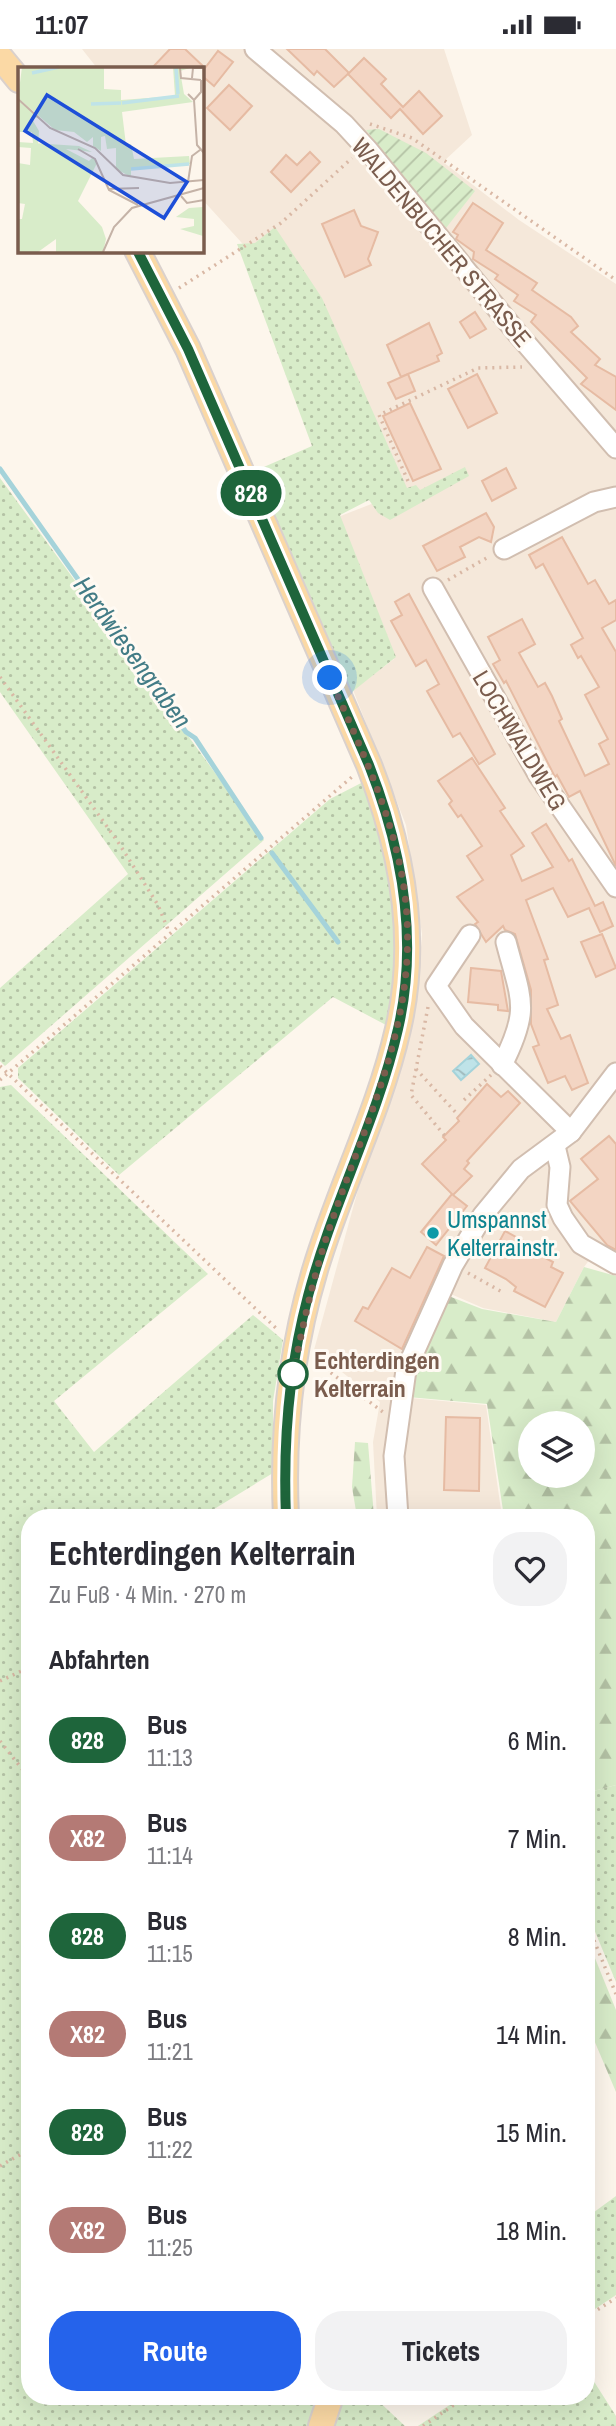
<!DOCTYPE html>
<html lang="de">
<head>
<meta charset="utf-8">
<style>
	body { margin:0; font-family:"Archivo Narrow",sans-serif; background:#f2f2f3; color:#2b2b33; height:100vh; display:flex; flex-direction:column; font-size:26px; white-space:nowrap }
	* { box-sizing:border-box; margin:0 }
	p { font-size:23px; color:#7c7c81 }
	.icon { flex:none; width:38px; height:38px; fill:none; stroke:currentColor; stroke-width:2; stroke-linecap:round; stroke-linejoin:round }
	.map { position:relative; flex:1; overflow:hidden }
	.side { position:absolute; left:21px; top:1460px; width:574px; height:896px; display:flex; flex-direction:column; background:#fff; border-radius:28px; box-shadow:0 7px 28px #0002 }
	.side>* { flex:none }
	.badge { padding:0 14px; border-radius:23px; font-size:24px; line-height:46px }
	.tools { position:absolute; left:518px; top:1362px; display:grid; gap:14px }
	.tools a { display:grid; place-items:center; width:77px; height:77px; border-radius:50%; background:#fff; box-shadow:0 7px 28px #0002; font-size:35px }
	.you { position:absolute; width:35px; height:35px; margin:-18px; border:5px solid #fff; border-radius:50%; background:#1a73e8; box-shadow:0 0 0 10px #1a73e833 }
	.map>.badge { position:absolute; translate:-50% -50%; box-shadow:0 0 0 4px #fff }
	h2 { padding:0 28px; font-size:26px; line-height:63px }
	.round { display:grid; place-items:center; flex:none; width:74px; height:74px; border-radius:28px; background:#f2f2f3 }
	.head { display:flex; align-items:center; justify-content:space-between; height:119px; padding:0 28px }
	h1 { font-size:33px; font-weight:700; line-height:52px }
	.button { display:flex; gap:14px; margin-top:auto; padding:14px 28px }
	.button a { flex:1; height:80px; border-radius:28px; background:#2563eb; color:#fff; font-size:28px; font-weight:700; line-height:80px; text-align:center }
	.button a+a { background:#f2f2f3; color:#2b2b33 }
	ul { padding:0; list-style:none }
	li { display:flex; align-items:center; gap:21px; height:98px; padding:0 28px }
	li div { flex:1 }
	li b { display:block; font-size:26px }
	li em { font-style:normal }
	li .badge { min-width:77px; font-weight:700; text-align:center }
	.status { display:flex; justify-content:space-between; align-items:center; height:49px; padding:0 35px; background:#fff; direction:ltr }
	.status svg { height:19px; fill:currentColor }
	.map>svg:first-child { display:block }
	.residential { fill:#f5e8da }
	.grass { fill:url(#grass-dots) }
	.forest { fill:url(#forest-firs); fill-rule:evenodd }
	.garden { fill:url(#garden-furrows) }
	.water { fill:url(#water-waves); stroke:#a5d3da; stroke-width:2 }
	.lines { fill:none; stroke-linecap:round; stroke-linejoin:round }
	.stream { stroke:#a5d3da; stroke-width:5 }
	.building { fill:#f3d5c3; stroke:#e6bba3; stroke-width:2 }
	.minor-casing { stroke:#d1beb0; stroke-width:23 }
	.major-casing { stroke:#dad1cd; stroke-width:28 }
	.path { stroke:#d9b8a5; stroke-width:3.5; stroke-dasharray:2 5; stroke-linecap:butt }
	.minor { stroke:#fff; stroke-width:19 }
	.major { stroke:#fbd9a5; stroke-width:24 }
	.line-casing { stroke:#fff; stroke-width:16 }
	.line { stroke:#1e653b; stroke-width:10 }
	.walk { stroke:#7a5c4d; stroke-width:7; stroke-dasharray:0 12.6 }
	.culture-dot { fill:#0f9aa8; stroke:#fffaf3; stroke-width:2.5 }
	.stop-dot { fill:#fff; stroke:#1e653b; stroke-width:3.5 }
	.labels { text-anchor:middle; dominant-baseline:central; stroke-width:6; stroke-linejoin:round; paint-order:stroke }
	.street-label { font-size:24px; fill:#7a5c4d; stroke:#fffaf3 }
	.culture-label { font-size:24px; fill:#0d838f; stroke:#fffaf3; text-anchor:start }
	.stop-label { font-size:24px; font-weight:bold; fill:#7a5c4d; stroke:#fffaf3; text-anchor:start }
	.water-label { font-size:26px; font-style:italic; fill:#437c86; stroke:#fffaf3 }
	.inset-river { fill:none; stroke:#bfe3e8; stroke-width:3.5 }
	.inset-road { fill:none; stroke:#c5b3a7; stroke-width:2 }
	.view { fill:#1d4ed8; fill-opacity:0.15; stroke:#1d4ed8; stroke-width:3.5 }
	.inset-edge { fill:none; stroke:#7a5c4d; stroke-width:3.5 }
</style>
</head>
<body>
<div class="status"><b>11:07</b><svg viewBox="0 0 49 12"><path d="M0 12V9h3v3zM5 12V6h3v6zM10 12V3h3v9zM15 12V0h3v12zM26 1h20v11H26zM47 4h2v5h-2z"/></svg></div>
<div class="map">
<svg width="616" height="2377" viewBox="0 0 616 2377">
	<defs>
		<pattern id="grass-dots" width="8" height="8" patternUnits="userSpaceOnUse" patternTransform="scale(1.75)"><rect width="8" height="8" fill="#d8ecc9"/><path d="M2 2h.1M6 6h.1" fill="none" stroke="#b4c2a5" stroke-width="1.8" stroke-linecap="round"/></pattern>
		<pattern id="forest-firs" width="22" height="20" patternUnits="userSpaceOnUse" patternTransform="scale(1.75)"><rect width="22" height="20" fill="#d8ecc9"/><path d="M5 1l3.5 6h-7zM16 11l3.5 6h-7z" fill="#b4c2a5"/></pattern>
		<pattern id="garden-furrows" width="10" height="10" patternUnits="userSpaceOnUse" patternTransform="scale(1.75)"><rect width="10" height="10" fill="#d8ecc9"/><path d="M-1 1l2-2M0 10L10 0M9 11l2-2" fill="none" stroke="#b4c2a5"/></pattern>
		<pattern id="water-waves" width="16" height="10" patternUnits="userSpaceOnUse" patternTransform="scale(1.75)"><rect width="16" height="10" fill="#bfe3e8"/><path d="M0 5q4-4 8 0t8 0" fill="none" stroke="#a0bbbe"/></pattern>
	</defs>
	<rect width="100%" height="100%" fill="#fdf6ec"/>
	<polygon class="residential" points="82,0 444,0 472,86 443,113 519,171 616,235 616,1212 596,1202 584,1218 556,1273 483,1259 437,1239 415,1279 389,1347 486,1356 502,1468 377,1468 373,1393 380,1353 314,1301 359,1137 400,1018 417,952 422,885 406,776 353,641 394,610 338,468 374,454 281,237 201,149 201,19 97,19"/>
	<g class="grass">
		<polygon points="275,178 322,249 407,439 416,436 420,441 465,418 469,427 390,471 378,464 369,451 340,466 396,608 352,643 252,423 312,397 237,195 255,194"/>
		<polygon points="0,429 264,791 5,1017 0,1012 0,939 128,825 0,643"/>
		<polygon points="365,732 394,833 397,911 386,976 333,948 119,1126 18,1029 18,1019 330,750"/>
		<polygon points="11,1036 208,1225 54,1352 94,1403 253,1266 283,1291 273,1352 273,1424 201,1468 30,1468 30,2347 322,2347 312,2377 0,2377 0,1038"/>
		<polygon points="616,1736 616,1933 586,1861 586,1744"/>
		<polygon points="616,2147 616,2246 586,2266 586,2169"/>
		<polygon points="586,2320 616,2367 616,2377 418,2377 463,2347 586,2347"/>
		<polygon points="341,2347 373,2347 405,2377 331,2377"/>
	</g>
	<g class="forest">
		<path d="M584,1218L616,1227V1736L586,1744V1468H504L487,1355L408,1348L417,1305L446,1246L482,1260L556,1273ZM530,1374H583V1426H530Z"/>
		<polygon points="355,1393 368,1394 374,1468 357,1468 352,1438"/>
		<polygon points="586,1887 616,1961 616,2043 586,1972"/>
	</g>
	<polygon class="garden" points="379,80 426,104 475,142 446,179 366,81"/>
	<polygon class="water" points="471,1006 479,1015 461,1031 453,1022"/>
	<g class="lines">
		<g class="stream">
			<polyline points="0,420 186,683 195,689 261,789"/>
			<polyline points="272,804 338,893"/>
		</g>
	</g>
	<g class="building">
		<polygon points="170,0 185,0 205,19 218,2 233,13 214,37 201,26 205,19 152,19"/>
		<polygon points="287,0 325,0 349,24 334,38 317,22 314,26"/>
		<polygon points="364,9 386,30 381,35 403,58 419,42 442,67 423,85 400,60 391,69 348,25"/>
		<polygon points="229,36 252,57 230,81 207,59"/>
		<polygon points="310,103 320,113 291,143 271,123 286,106 297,116"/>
		<polygon points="473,154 503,174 486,201 537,234 532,241 571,268 578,277 571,283 600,310 595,316 616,328 616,361 581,335 587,329 531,273 536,266 514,252 518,246 495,230 498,226 473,210 474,203 456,190 458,186 453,183"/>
		<polygon points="354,161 361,177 378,183 368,210 371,216 345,228 322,175"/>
		<polygon points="475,263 486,280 470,289 460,273"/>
		<polygon points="429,274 442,304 437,307 439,312 401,328 387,296"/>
		<polygon points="408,325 415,342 396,350 388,334"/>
		<polygon points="477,325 497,364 468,379 448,340"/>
		<polygon points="410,354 441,420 413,432 383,367"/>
		<polygon points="506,419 516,439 492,452 482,432"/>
		<polygon points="486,464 494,478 491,493 479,488 460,498 465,508 437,522 423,497"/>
		<polygon points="562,488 588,535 595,531 609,555 616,551 616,571 602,579 616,603 616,817 580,742 569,748 557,726 555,728 506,632 504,634 493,615 500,611 488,588 522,570 535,595 519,604 538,638 545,634 552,647 562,670 559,672 585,727 609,715 599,695 608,690 585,646 599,638 581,607 578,609 571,596 583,589 543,515 536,519 529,506"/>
		<polygon points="409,545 495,705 479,715 460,684 453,688 427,642 439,635 426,611 416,617 391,572 402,566 395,553"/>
		<polygon points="472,709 505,759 500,762 524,797 511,806 522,832 553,818 532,784 546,775 569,812 572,810 595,857 603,853 613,877 600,883 589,859 568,868 553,839 526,851 548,910 544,911 558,956 547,960 561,990 570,986 588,1034 572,1041 565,1027 548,1034 533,998 539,996 531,975 531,941 515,885 505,881 503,877 486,893 475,875 478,873 457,848 483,831 467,807 482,797 461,766 458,768 449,755 452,752 438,732"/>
		<polygon points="602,885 616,919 596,928 581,893"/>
		<polygon points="471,919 501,922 508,962 498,961 498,956 468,953"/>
		<polygon points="487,1035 501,1048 508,1042 520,1054 467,1112 469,1114 464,1120 472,1127 453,1146 467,1157 436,1196 421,1183 452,1145 422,1115 446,1091 443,1088 459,1072 457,1069"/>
		<polygon points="609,1087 616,1095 616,1201 607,1196 570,1152 598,1130 581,1110"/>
		<polygon points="505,1182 538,1200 536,1204 553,1213 551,1218 563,1224 545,1258 514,1242 516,1238 506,1230 485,1219"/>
		<polygon points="427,1198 444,1207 402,1300 355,1272 363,1258 368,1260 392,1219 410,1229"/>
		<polygon points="446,1368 480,1369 479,1442 444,1441"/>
	</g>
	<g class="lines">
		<defs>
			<g id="minor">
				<polyline points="255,0 344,75 368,101 517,284 616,399"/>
				<polyline points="504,500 594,453 616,448"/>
				<polyline points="433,539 539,727 616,838"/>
				<polyline points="470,886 436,937 464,977 571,1083"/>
				<path d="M502,1016C531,959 521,951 506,893"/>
				<polyline points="555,1097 560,1118 557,1156 563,1169 581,1195 616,1215"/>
				<polyline points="398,1468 394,1407 406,1321 453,1216 483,1166 521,1120 571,1083 616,1024"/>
			</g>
			<g id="major">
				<polyline points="0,8 19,31"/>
				<path d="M137,201L188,300L369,716C402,800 419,891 398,980C379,1063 339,1140 315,1221C291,1301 282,1385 286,1468"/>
				<polyline points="321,2377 331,2347"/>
			</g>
		</defs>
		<use href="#minor" class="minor-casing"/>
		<use href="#major" class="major-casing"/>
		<g class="path">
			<polyline points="370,75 412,89 616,231"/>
			<polyline points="179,239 281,174 352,109"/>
			<polyline points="408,432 379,366 478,319 522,318"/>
			<polyline points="448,531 490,507"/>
			<polyline points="0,628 118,793 158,856 169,883"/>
			<polyline points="428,958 411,1046 445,1087"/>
			<polyline points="0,1017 278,1281"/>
			<polyline points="416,1020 459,1067"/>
			<polyline points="0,1031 353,727"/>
			<polyline points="464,1051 491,1026"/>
			<polyline points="468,1224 504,1244"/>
			<polyline points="314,1311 383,1363"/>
			<polyline points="0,1632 30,1618"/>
			<polyline points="0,1692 30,1730"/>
			<polyline points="586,1872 616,1945"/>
			<polyline points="0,2117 30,2100"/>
			<polyline points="586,2268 616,2249"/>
			<polyline points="423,2377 467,2347"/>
		</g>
		<use href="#minor" class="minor"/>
		<use href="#major" class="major"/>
	</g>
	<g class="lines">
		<defs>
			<path id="line" d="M137,201L188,300L369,716C402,800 419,890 398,980C377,1072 332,1156 308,1247C289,1318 283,1394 286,1468"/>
		</defs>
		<use href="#line" class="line-casing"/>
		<use href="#line" class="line"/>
		<path class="walk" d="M293,1325C304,1271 315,1219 334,1166C373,1054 423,956 403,833C391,760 359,696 330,629"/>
	</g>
	<circle class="culture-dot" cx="433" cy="1184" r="7"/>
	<circle class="stop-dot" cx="293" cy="1325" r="14"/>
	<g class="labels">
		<g class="street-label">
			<text transform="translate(442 193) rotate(50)">WALDENBUCHER STRASSE</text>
			<text transform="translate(520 691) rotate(59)">LOCHWALDWEG</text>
		</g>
		<g class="culture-label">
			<text x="447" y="1170">Umspannst<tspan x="447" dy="28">Kelterrainstr.</tspan></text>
		</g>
		<g class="stop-label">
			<text x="314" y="1311">Echterdingen<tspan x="314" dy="28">Kelterrain</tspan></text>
		</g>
		<g class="water-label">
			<text transform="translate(133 603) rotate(54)">Herdwiesengraben</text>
		</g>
	</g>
	<g transform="translate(18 18)">
		<rect width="186" height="186" fill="#fdf6ec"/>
		<path d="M4,0H86V22L103,23V33L157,29L155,0H175L162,4L166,27L175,35L104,45L108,78L113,77L116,92L171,89L172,97L113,102V110L98,102V81L89,82L87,69L83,70V84L75,79V70L69,75L56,65L37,63L0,31ZM0,33L20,50L14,52L21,64L20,77L15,76L14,65H0ZM185,140V169L162,162L176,159V152L158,150L171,141Z" fill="#d8ecc9"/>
		<path d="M0,75L61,79L74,85L48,82L71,94L75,90L79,96L60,134L84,160L88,172L85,185H38V172L20,185H0V152H4L7,137L0,136V96L12,98L13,81L0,80Z" fill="#d8ecc9"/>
		<path class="inset-river" d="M158,1L160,27M14,6L41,0M104,36L161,29M73,37L103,36M113,102L171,97"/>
		<path class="inset-road" d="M162,1L163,11L183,13M174,11L175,1H186M170,27L176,33L179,78L186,86M0,32L32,61L77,81L105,108L152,116L186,113M176,33L183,25V13M60,82L77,92L91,123L120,138M170,115L174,89L182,83M90,122L121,121M163,129L169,136L186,133M85,185L96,160L114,141L186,121"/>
		<path class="view" d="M29,28L169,115L146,151L7,64Z"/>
		<rect width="186" height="186" class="inset-edge"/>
	</g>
</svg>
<div class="tools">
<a><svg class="icon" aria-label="layers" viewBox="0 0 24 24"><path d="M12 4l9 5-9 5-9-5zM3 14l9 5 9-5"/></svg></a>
</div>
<div class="you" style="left:330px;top:629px"></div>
<b class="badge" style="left:251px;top:444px;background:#1e653b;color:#fff">828</b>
<section class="side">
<div class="head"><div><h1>Echterdingen Kelterrain</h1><p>Zu Fuß · 4 Min. · 270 m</p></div><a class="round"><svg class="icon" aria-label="heart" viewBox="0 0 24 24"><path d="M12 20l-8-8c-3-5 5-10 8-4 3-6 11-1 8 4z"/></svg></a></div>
<h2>Abfahrten</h2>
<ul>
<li><span class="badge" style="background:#1e653b;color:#fff">828</span><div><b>Bus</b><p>11:13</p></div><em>6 Min.</em></li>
<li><span class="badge" style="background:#b47a75;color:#fff">X82</span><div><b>Bus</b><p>11:14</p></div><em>7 Min.</em></li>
<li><span class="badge" style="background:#1e653b;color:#fff">828</span><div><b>Bus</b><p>11:15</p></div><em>8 Min.</em></li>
<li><span class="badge" style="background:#b47a75;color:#fff">X82</span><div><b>Bus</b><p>11:21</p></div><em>14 Min.</em></li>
<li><span class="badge" style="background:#1e653b;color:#fff">828</span><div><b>Bus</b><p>11:22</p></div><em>15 Min.</em></li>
<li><span class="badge" style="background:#b47a75;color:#fff">X82</span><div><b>Bus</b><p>11:25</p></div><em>18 Min.</em></li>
</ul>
<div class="button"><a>Route</a><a>Tickets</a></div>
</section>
</div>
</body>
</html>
